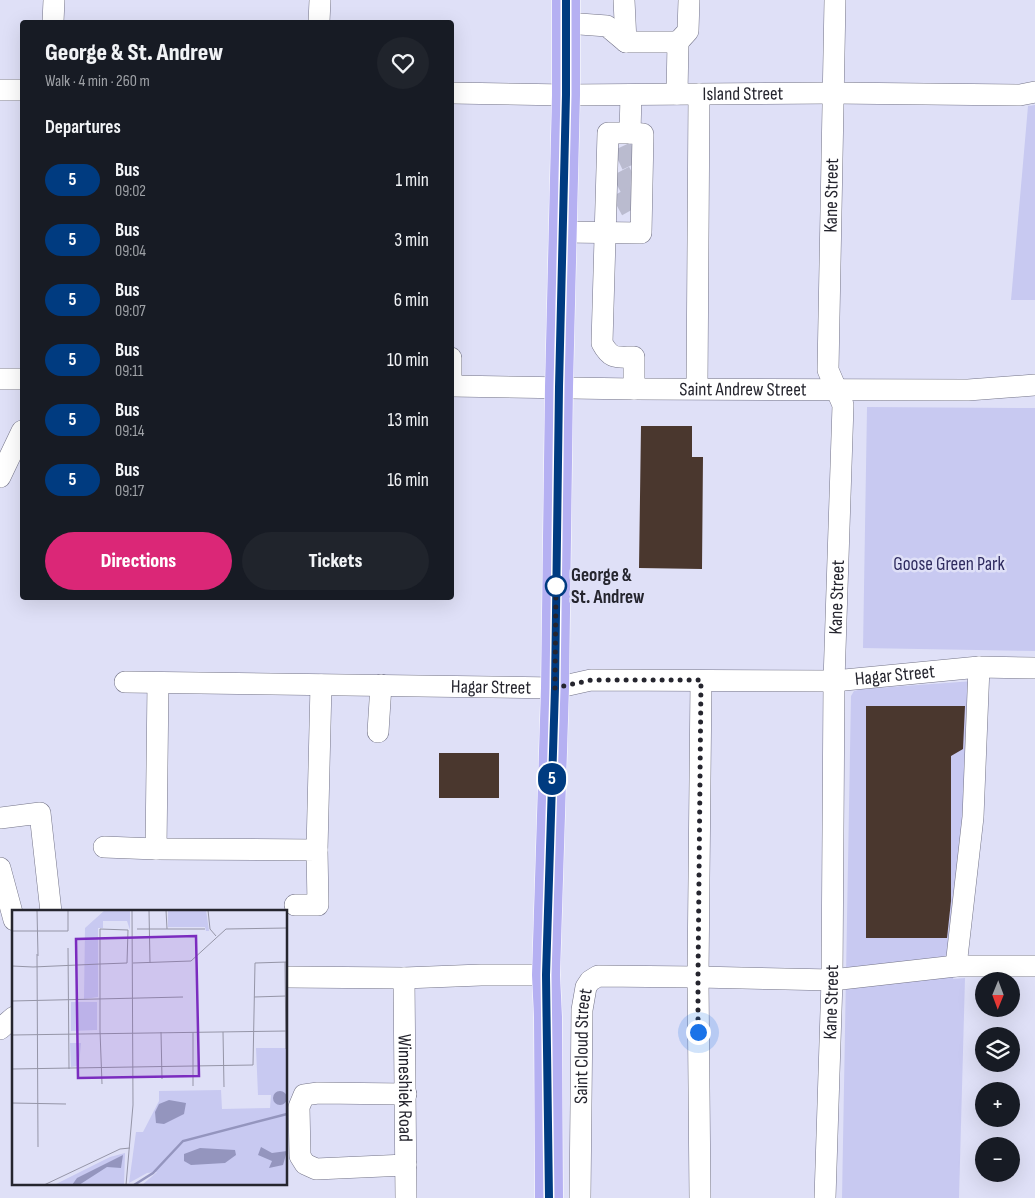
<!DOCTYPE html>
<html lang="en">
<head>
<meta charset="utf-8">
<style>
	body { margin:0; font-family:"Sofia Sans Condensed",sans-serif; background:#20242c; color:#f1f3f6; height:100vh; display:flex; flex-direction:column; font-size:19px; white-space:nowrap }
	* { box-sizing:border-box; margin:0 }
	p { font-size:16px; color:#9ea1a6 }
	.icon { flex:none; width:28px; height:28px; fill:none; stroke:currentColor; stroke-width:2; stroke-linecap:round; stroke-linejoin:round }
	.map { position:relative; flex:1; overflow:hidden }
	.drawer { position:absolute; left:20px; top:20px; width:434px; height:580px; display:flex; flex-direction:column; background:#171b24; border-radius:5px; box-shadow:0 5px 20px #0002 }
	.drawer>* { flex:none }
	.badge { padding:0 10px; border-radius:16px; font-size:18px; line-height:32px }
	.needle { width:32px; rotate:181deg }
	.buttons { position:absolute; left:975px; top:972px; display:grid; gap:10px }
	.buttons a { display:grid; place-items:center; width:45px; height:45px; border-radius:50%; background:#171b24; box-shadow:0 5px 20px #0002; font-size:25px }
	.you { position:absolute; width:25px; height:25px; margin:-12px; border:4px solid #fff; border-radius:50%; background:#1a73e8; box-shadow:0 0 0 8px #1a73e833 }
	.map>.badge { position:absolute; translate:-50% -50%; box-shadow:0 0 0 2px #fff }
	h2 { padding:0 25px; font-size:19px; line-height:45px }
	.round { display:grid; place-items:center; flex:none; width:52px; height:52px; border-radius:26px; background:#20242c }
	.headline { display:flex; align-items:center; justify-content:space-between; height:85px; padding:0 25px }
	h1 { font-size:24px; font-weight:800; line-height:38px }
	.action { display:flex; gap:10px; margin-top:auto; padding:10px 25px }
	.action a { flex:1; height:58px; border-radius:30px; background:#db2777; color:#fff; font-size:20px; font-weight:800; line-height:58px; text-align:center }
	.action a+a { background:#20242c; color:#f1f3f6 }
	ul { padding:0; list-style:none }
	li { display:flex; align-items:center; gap:15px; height:60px; padding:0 25px }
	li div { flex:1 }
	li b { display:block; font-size:19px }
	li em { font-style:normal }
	li .badge { min-width:55px; font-weight:700; text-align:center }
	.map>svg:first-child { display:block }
	.green { fill:#c8c9f1 }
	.building { fill:#4a372e }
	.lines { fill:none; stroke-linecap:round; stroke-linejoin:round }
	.minor-tunnel { stroke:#babbcf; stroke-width:21; stroke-dasharray:21 11; stroke-linecap:butt }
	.minor-casing { stroke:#737387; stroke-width:22 }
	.major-casing { stroke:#fff; stroke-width:29 }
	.minor { stroke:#fff; stroke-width:21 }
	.major { stroke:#b5b0f2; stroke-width:28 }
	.line-casing { stroke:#fff; stroke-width:11 }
	.line { stroke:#003b80; stroke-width:8 }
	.walk { stroke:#25252e; stroke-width:5; stroke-dasharray:0 9 }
	.stop-dot { fill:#fff; stroke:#003b80; stroke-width:2.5 }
	.labels { text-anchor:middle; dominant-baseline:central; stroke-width:5; stroke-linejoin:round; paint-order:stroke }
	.street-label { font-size:19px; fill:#25252e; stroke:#dfe0f7 }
	.park-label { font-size:19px; fill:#2f2b5f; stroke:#dfe0f7 }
	.stop-label { font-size:19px; font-weight:bold; fill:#25252e; stroke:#dfe0f7; text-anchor:start }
	.inset-river { fill:none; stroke:#9495be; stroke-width:2.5 }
	.inset-road { fill:none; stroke:#9595a7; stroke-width:1 }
	.view { fill:#7b2cbf; fill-opacity:0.15; stroke:#7b2cbf; stroke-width:2.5 }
	.inset-edge { fill:none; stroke:#25252e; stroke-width:2.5 }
</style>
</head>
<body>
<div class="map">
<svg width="1035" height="1198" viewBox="0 0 1035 1198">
	<rect width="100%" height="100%" fill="#dfe0f7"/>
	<g class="green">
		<polygon points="1035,105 1035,300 1011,300 1028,106"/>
		<polygon points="867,407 1035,408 1035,651 863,648"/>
		<polygon points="974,681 953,979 965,978 959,1198 842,1198 851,696 854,691 862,689"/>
	</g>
	<g class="building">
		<polygon points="641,426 692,426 692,457 703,457 702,569 639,568"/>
		<polygon points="866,706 965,706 963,749 951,756 951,901 947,938 866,938"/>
		<rect x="439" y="753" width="60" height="45"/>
	</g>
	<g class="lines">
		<g class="minor-tunnel">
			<polyline points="618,160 635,152"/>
			<polyline points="617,185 634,176"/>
			<polyline points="617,206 635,196"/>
		</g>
		<defs>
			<g id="minor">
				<polyline points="624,0 626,42"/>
				<polyline points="53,22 54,0"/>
				<polyline points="319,22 320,0"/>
				<polyline points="566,23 607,26 626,42 678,42 677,94"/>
				<polyline points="678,42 688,31 689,0"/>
				<polyline points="0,90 22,90"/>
				<path id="s1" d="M451,93L566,95L833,93L1020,95L1035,92"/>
				<path d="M631,95L630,133H608L602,343C611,360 617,357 634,357V389"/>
				<polyline points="563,232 641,233 643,134 630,133"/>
				<polyline points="451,358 451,386"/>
				<polyline points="0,379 22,379"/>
				<path id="s2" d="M451,386L634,389L968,390L1035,385"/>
				<polyline points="697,388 699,94"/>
				<polyline points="0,477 22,431"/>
				<path id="s3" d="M125,682L555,688L591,680L834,681L979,667L1035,668"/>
				<polyline points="378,732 381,685"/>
				<polyline points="0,818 40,813 51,912"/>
				<polyline points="104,847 156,849 158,683"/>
				<polyline points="156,849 317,850 318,905 295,905"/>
				<polyline points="317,850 321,685"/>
				<polyline points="0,868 14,920"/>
				<polyline points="956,966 973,817 979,667"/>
				<polyline points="286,977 404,978 481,975 546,975"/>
				<path id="s4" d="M404,978L406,1198"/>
				<polyline points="0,1029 14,1017"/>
				<polyline points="406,1094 318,1093 304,1095 299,1107 300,1156 305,1164 316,1169 406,1165"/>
				<path id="s5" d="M580,1198L582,1010L586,987L590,981L598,976L698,977L832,980L956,966H1035"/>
				<polyline points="700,1198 698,977 701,681"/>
				<path id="s6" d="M825,1198L832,980L834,681L843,405L828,370L835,0"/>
			</g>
			<polyline id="major" points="549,1198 548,1017 546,975 555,688 559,387 566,95 566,0"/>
		</defs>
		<use href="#minor" class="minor-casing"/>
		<use href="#major" class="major-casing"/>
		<use href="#minor" class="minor"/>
		<use href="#major" class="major"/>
	</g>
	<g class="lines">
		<defs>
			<polyline id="line" points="549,1198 546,975 555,688 559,387 566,95 566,0"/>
		</defs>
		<use href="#line" class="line-casing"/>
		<use href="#line" class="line"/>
		<polyline class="walk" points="556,586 556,583 555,688 591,680 701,680 698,977 698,1032"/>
	</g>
	<circle class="stop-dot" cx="556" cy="586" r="10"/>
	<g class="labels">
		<g class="street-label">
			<text stroke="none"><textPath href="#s1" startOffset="292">Island Street</textPath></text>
			<text stroke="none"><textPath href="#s6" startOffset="1006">Kane Street</textPath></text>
			<text stroke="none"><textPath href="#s2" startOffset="292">Saint Andrew Street</textPath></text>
			<text stroke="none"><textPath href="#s6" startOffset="601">Kane Street</textPath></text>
			<text stroke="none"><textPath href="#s3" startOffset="771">Hagar Street</textPath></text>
			<text stroke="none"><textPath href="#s3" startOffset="366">Hagar Street</textPath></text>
			<text stroke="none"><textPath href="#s6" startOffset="196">Kane Street</textPath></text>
			<text stroke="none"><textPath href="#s5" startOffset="152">Saint Cloud Street</textPath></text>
			<text stroke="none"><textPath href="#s4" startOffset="110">Winneshiek Road</textPath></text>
		</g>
		<g class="park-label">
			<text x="949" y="564">Goose Green Park</text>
		</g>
		<g class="stop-label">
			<text x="571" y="575">George &amp;<tspan x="571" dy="22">St. Andrew</tspan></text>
		</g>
	</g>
	<g transform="translate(12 910)">
		<rect width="275" height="275" fill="#dfe0f7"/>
		<path d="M93,0H118V20L115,11H91V18H86V87L72,89L73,18ZM156,0H194L197,21H194L193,17H156ZM59,92H85V120L59,121ZM58,133H69L67,156L59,157ZM244,138H275V275H130L145,262L135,263L117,273L124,222H131L147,191V181L209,180L210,199L258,198L259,185H246ZM113,243L112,275H42L98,247Z" fill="#c8c9f1"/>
		<path d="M261 188a7 7 0 1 1 14 0a7 7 0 1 1-14 0ZM157,190L174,193L172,204L152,214L144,213L143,202L147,194ZM249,237L260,243L275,241L271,255L257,258L260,251L246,245ZM188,238L223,240L224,245L213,253L179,255L172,251V244ZM111,245L109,258L95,257L67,275H60L65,268Z" fill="#9495be"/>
		<path class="inset-river" d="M122,275L141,263L171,231L275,204"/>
		<path class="inset-road" d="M25,0L26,46M137,0L138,53M154,0L155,19M196,0L198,19L204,26M125,19H193M0,21H56V0M56,38L57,159M25,44L26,237M273,52L274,139M121,53L179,51L214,19L275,18M0,56L21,57L88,54L115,53L116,20L88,19V121L90,174M242,87L274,86M0,91L171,87M149,122L150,169M181,122V176M211,122L212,177M0,125L275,121M0,159L241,155L243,53L275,52M0,193L54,194M32,275L108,239L118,238M114,275L121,195L120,0"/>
		<path class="view" d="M184,26L187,166L66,168L64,29Z"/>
		<rect width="275" height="275" class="inset-edge"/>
	</g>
</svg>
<div class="buttons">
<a><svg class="needle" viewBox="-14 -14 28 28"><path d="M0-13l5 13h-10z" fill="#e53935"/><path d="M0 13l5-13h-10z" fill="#9ea1a6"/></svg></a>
<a><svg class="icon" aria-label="layers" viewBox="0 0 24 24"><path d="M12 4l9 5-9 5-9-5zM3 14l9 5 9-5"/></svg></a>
<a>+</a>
<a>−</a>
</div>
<div class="you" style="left:698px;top:1032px"></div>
<b class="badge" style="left:552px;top:779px;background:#003b80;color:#fff">5</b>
<section class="drawer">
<div class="headline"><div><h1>George &amp; St. Andrew</h1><p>Walk · 4 min · 260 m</p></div><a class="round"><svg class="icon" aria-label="heart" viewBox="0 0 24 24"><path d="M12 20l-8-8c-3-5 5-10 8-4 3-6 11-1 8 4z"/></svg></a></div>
<h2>Departures</h2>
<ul>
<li><span class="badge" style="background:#003b80;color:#fff">5</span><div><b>Bus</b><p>09:02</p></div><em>1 min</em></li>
<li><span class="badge" style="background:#003b80;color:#fff">5</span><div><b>Bus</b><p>09:04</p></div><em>3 min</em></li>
<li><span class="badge" style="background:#003b80;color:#fff">5</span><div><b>Bus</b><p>09:07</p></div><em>6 min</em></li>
<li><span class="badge" style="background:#003b80;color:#fff">5</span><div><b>Bus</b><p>09:11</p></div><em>10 min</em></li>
<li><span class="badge" style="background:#003b80;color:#fff">5</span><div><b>Bus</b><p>09:14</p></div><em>13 min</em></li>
<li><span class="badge" style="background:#003b80;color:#fff">5</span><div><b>Bus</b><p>09:17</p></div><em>16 min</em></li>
</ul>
<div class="action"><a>Directions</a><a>Tickets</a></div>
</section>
</div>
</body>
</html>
